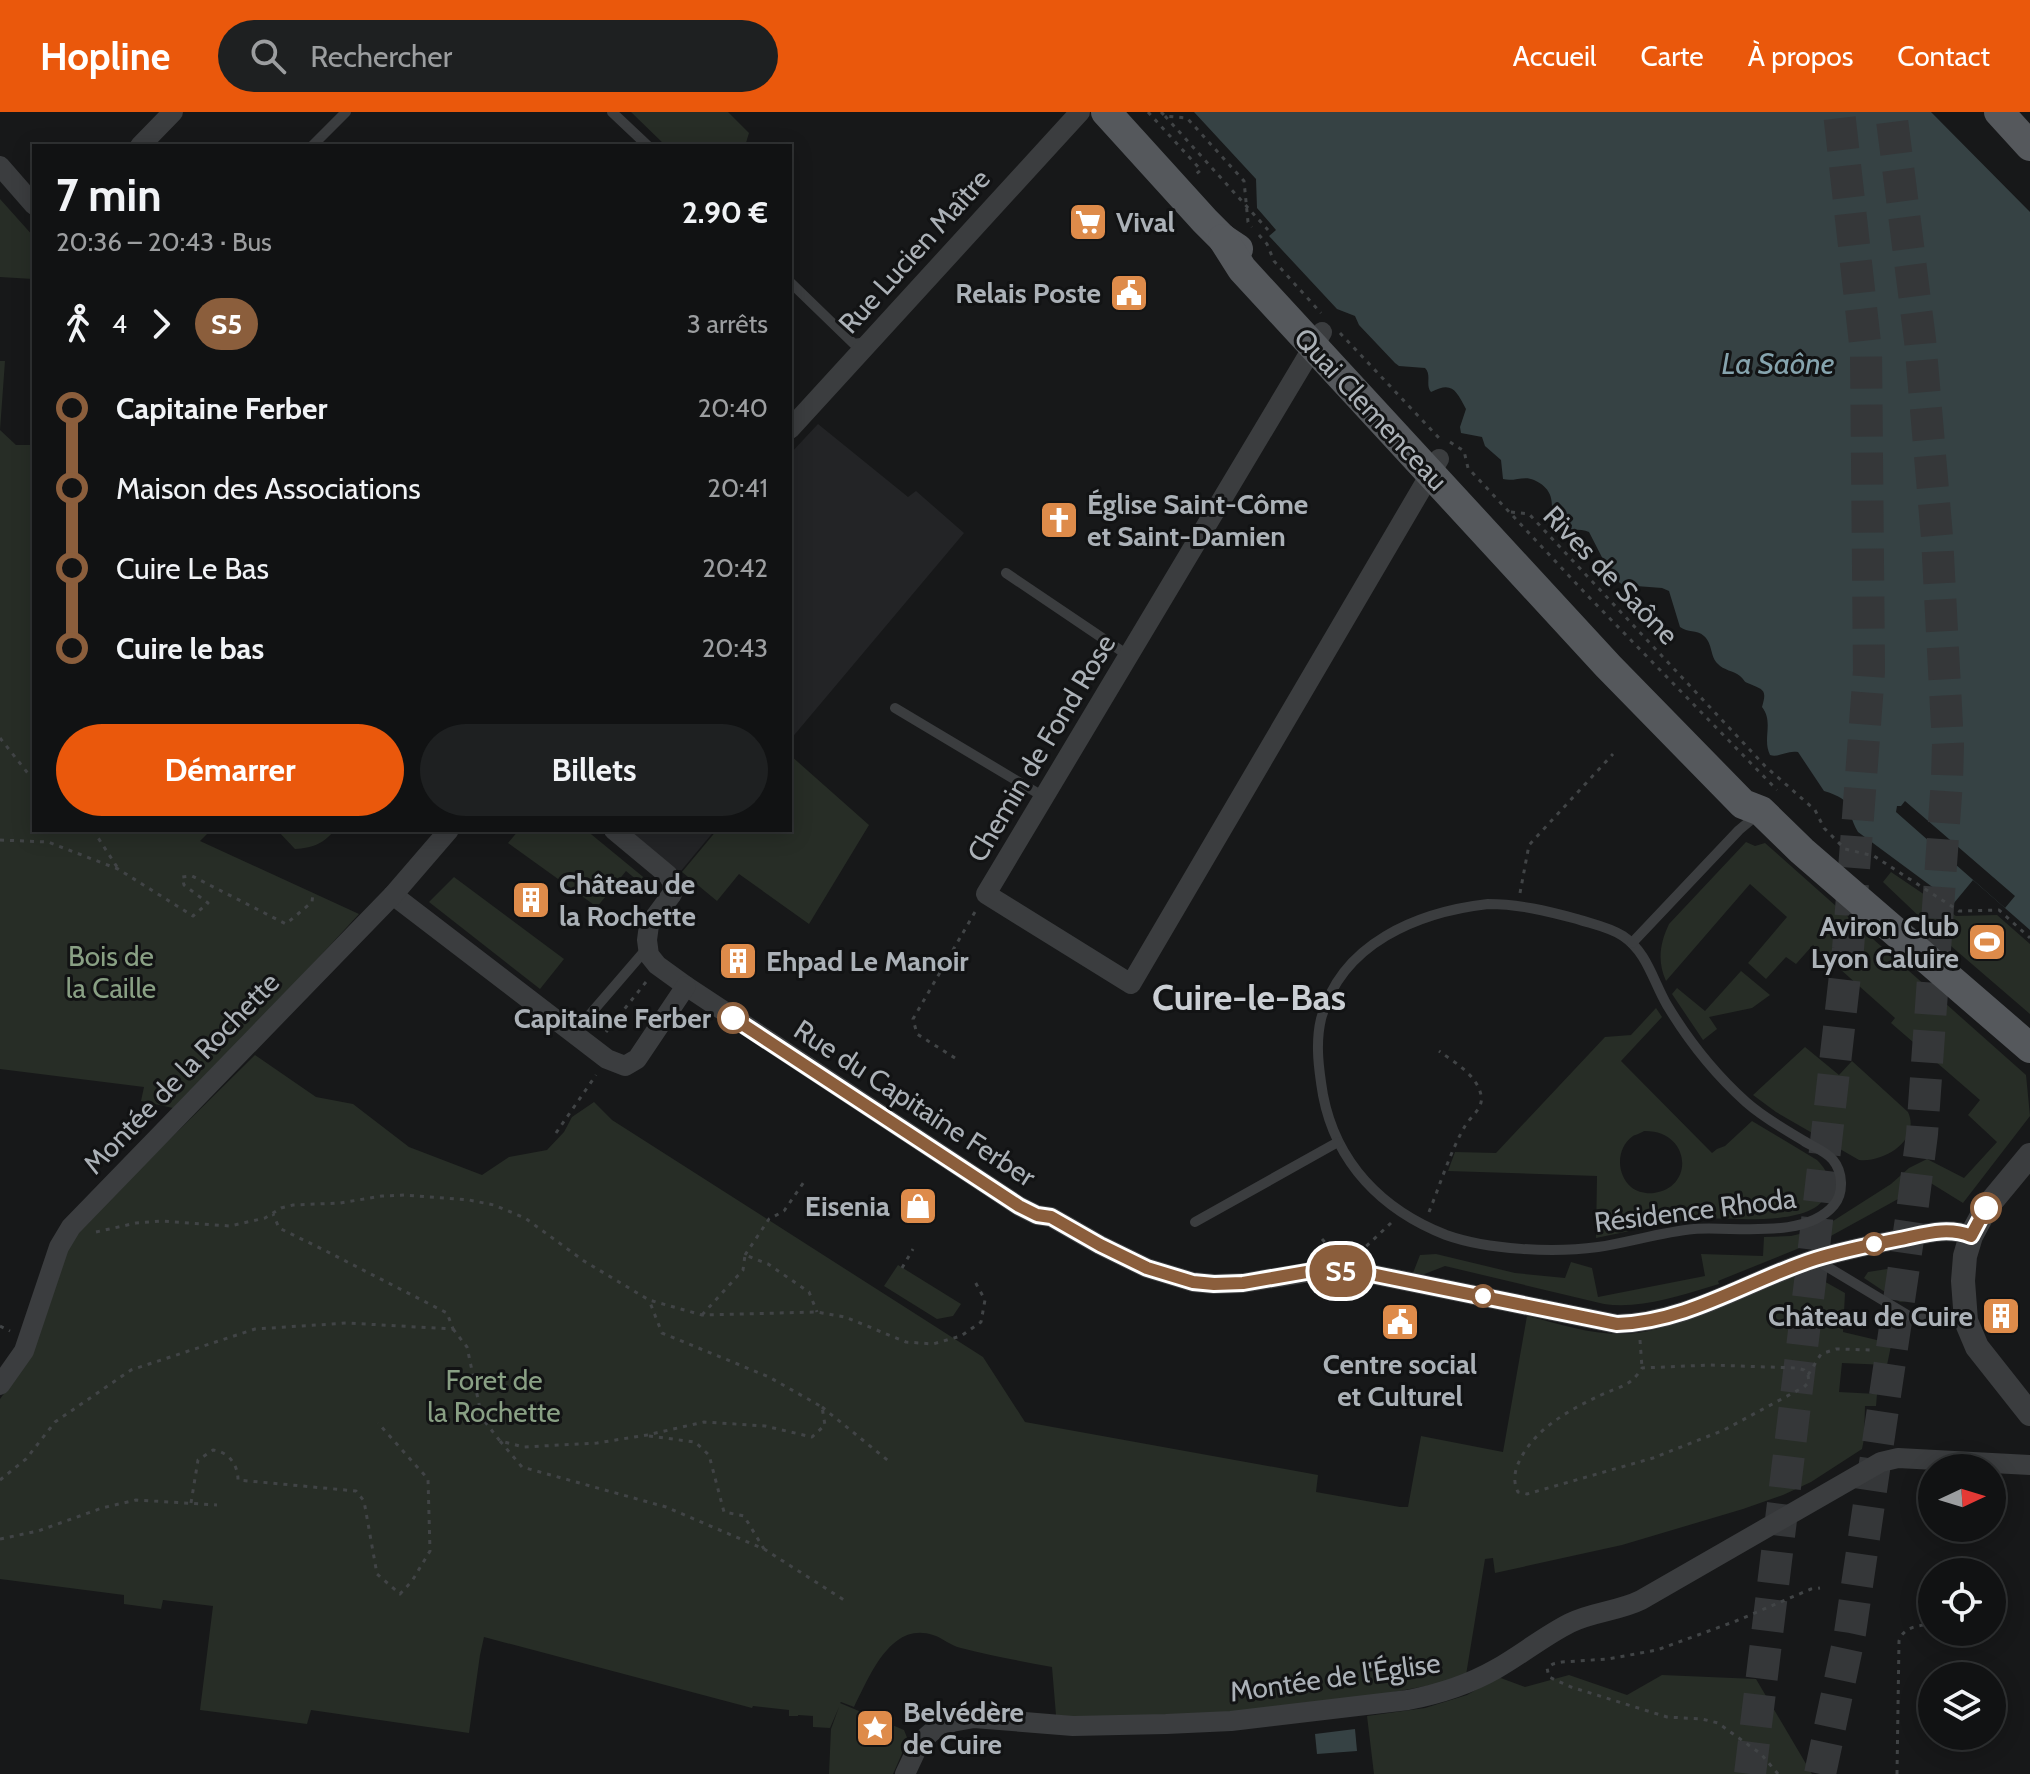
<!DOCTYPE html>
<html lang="fr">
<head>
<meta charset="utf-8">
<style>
	body { margin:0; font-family:Cabin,sans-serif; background:#1e2021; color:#f1f3f6; height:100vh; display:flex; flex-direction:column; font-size:30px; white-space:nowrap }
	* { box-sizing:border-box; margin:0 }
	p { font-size:26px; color:#9c9ea0 }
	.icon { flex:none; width:44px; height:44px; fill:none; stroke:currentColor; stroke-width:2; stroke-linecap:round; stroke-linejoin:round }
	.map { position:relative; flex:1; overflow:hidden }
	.side { position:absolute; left:32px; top:32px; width:760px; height:688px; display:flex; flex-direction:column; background:#111213; border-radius:0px; box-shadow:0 4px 20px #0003,0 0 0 2px #303233 }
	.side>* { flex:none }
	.badge { padding:0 16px; border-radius:26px; font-size:28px; line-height:52px }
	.needle { width:52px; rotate:86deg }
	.tools { position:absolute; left:1918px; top:1342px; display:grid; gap:16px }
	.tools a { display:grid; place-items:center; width:88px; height:88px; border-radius:50%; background:#111213; box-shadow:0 4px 20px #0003,0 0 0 2px #303233; font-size:40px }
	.map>.badge { position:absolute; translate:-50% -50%; box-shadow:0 0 0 4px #fff }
	.legs { display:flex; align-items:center; gap:12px; height:88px; padding:0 24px; font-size:26px }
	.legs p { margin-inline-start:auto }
	.summary { display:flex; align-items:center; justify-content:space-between; height:136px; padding:0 24px }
	h1 { font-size:44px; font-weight:700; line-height:60px }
	.action { display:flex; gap:16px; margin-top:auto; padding:16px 24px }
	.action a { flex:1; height:92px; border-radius:48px; background:#ea580c; color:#fff; font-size:32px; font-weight:700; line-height:92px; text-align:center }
	.action a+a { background:#1e2021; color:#f1f3f6 }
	ul { padding:0 24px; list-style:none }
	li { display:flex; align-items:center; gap:28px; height:80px; font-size:30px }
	li i { display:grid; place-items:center; width:12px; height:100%; margin:0 10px; background:currentColor }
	li i::after { content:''; width:20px; height:20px; margin:-10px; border:6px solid; border-radius:50%; background:#111213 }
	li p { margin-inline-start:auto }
	li:first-child i { background:linear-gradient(#0000 50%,currentColor 0) }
	li:last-child i { background:linear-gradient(currentColor 50%,#0000 0) }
	header { display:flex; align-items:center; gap:48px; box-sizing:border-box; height:112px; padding:0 40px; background:#ea580c; color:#fff }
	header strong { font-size:38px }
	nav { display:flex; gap:44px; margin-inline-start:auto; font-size:28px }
	.search { width:560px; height:72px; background:#1e2021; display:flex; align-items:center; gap:20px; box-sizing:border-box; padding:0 28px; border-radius:44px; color:#9c9ea0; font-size:30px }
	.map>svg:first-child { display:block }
	.built { fill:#232426 }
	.green { fill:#272d26; fill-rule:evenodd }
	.water { fill:#364244 }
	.pier { fill:#171819 }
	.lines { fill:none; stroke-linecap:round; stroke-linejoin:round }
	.trunk-tunnel { stroke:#353739; stroke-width:32; stroke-dasharray:32 16; stroke-linecap:butt }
	.path { stroke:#414446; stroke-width:3; stroke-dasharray:4 6; stroke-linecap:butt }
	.service { stroke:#3b3d3f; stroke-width:10 }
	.minor { stroke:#3b3d3f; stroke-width:20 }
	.tertiary { stroke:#3b3d3f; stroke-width:24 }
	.primary { stroke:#55585c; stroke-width:30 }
	.line-1-casing { stroke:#fff; stroke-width:18 }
	.line-1 { stroke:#8b5e3c; stroke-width:12 }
	.stop-1-dot { fill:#fff; stroke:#8b5e3c; stroke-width:4 }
	.labels { text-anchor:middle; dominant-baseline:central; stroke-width:6; stroke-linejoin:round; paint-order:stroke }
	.poi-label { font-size:28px; font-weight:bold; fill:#abb1b7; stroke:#121314; text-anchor:start }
	.street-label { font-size:28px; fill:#abb1b7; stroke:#121314 }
	.park-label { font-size:28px; fill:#89a084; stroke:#121314 }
	.stop-label { font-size:28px; font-weight:bold; fill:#abb1b7; stroke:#121314; text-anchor:end }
	.water-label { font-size:30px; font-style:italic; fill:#86a4ae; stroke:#121314 }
	.district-label { font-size:36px; font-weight:bold; fill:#cbcfd4; stroke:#121314 }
</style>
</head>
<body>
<header>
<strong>Hopline</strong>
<div class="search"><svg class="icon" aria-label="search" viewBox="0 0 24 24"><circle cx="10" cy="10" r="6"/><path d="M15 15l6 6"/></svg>Rechercher</div>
<nav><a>Accueil</a><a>Carte</a><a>À propos</a><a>Contact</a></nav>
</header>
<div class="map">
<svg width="2030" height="1662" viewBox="0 0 2030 1662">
	<rect width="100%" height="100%" fill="#171819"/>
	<g class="built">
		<polygon points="818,312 908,385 916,379 964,421 790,628 790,342"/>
		<polygon points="629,718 715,718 680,760"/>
	</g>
	<g class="green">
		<polygon points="631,0 728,0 749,21 745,34 666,34"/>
		<polygon points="0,87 34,125 34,169 33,167 0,165"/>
		<polygon points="0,249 5,249 0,318 16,333 34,333 34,718 211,718 200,729 359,802 298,868 173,996 141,989 144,975 0,957"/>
		<polygon points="790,643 869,713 809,812 739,762 717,789 682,760 717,718 790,718"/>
		<path d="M277,718H335C323,732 312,736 295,737Z"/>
		<polygon points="519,718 586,718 659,778 655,783 626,759 597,795 508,731"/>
		<path d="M1746,730L1755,734L1765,731L2026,963L2030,1004L1963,1091L1929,1070L1809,1136L1807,1133L1718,1169L1719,1172L1709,1175C1675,1185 1639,1197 1604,1192L1445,1154L1422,1163L1413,1161L1420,1143L1436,1142L1515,1161L1565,1166L1571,1150L1592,1156L1598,1185L1705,1164L1701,1142L1763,1144L1764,1125L1791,1124L1812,1119L1833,1109L1891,1072L1909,1056L1927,1047L1964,1066L1997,1030L1968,1003L1980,988L1891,911L1895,906L1813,833L1796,852L1786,845L1766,867L1748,851L1787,805L1750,772L1666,869C1657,849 1660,831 1669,812Z"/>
		<polygon points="1891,760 1956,804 1997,803 2030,832 2030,902 1944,828 1883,770"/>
		<polygon points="454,765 564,847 540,877 429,790"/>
		<polygon points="1741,859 1770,883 1752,896 1709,905 1717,917 1703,928 1672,882 1677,876 1705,899"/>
		<path d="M1656,896L1662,905L1621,949L1712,1041L1717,1037L1725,1034L1752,1009L1817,1048C1825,1056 1830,1064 1828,1076C1823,1119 1725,1104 1694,1107C1661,1110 1628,1120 1596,1126L1597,1064L1448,1059L1455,1040L1496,1041L1605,925L1631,923ZM1644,1019C1691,1018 1695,1076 1654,1081C1646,1082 1637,1080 1631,1075C1616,1062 1616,1036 1633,1024C1633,1024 1643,1020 1644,1019Z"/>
		<path d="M1805,935L1839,963L1852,949L1908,1000C1921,1028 1884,1051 1859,1048L1776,1000L1753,983Z"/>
		<path d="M255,943L316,985L353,992L409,1035L482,1063L509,1045L547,1038L564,1020L572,1005L594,990L612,1008L983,1245L1025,1310L1318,1363L1316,1380L1400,1395H1408L1421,1324L1503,1340L1527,1204C1573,1215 1610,1230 1657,1217L1799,1159H1806L1845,1181L1843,1220L1881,1229L1891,1234L1887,1253L1842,1251L1839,1280L1877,1282L1876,1294H1865L1864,1327L1862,1337L1811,1370L1783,1383L1743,1397L1622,1433L1495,1461L1493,1446L1485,1447L1466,1563L1442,1571L1351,1588L1225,1604L1058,1608L1056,1603L1052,1555C1021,1549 991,1544 961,1536C951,1534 943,1526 933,1523C890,1509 869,1566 854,1595L841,1590L840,1591L904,1618L908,1628L893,1662H829L831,1617L839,1595L830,1616L813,1615V1604L798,1603V1604H789V1598L753,1594L752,1596L484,1525L480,1543L469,1621L311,1598L307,1612L200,1598L213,1494L163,1488L161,1497L124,1492V1483L0,1467V1287L27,1250L65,1138L87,1109Z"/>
		<polygon points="898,1153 961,1192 953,1204 937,1207 884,1174"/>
		<polygon points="1887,1157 1915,1177 1907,1189 1900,1190 1864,1166 1868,1160"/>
		<polygon points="1569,1563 1627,1583 1662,1563 1756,1567 1812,1662 1374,1662 1367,1604 1425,1596 1467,1583 1498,1565 1525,1575"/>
	</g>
	<g class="water">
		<path d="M1194,0H1931L2030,100V818L1973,768L1954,791L1858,720C1844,696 1857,689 1824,679L1798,640C1786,638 1779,646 1770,643C1762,627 1774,610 1762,595C1767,578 1764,578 1750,572C1742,569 1746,569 1740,564C1734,559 1723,558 1718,552C1710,545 1713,532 1704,524C1696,517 1688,521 1680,515L1669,479L1662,476L1623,473L1616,468L1609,459L1589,420C1580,416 1567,419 1558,414C1543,407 1565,382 1534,368C1524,363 1514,370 1503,367L1501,348L1485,334L1482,325L1461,321L1460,315L1466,297C1456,278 1452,269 1431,280C1425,273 1432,263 1425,256L1399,254L1395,251L1359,213L1355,204L1337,197L1269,124L1276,118L1257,96L1256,67Z"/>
		<polygon points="1355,1617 1357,1639 1317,1642 1315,1622"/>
	</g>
	<polygon class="pier" points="1905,689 2015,784 2005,796 1896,700 1897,694 1901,694"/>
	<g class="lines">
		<g class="trunk-tunnel">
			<polyline points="1750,1662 1810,1170 1848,837 1869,559 1866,240 1839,0"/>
			<polyline points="1820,1662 1850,1521 1912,1100 1922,1022 1947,668 1948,633 1937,425 1920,228 1891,0"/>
		</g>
		<g class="path">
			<polyline points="1148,0 1201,58 1196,62"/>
			<polyline points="1161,0 1165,4 1187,6 1244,69 1248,110 1252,115"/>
			<polyline points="1165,4 1268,118"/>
			<polyline points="1259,123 1267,132 1274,149 1321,201"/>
			<polyline points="1340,221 1439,326"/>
			<polyline points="1450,330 1464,339 1468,356 1586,482 1777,678"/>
			<polyline points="1511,400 1529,402 1765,654 1815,698 1824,716 1845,737 1874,744 1959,799 1999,798 2030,826"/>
			<polyline points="0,626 34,669"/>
			<polyline points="93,718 117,755"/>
			<polyline points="0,728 48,730 118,757 193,804 208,791 184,773 182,765 192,764 286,812 312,790 313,781"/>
			<polyline points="1520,781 1529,733 1613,642"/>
			<polyline points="606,920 646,870"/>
			<polyline points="955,946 917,922 913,907 975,800"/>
			<polyline points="556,1021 596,963"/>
			<path d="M1429,1100C1440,1073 1450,1040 1465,1014C1471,1004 1484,996 1481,983C1477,963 1454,950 1439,939"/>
			<polyline points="96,1120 136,1111 162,1109 230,1114 265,1106 281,1096 293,1093 340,1091 382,1084 405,1083 469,1088 494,1093 525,1106 584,1149 649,1188 702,1203 817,1200 845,1205 906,1230 933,1232 961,1224 981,1210 985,1188 973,1166"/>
			<polyline points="1322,1127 1333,1139"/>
			<polyline points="1359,1141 1391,1111"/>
			<polyline points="745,1143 769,1107 784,1099 806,1067"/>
			<polyline points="902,1156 913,1137"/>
			<polyline points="702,1203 743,1158 745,1143 768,1152 809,1180 817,1200"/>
			<polyline points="0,1214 10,1219"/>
			<polyline points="453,1217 467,1235 482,1306 500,1329 524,1335 597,1331 647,1323 704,1310 765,1314 812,1325 825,1313 822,1295 769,1265 662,1221 649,1188"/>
			<polyline points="1640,1228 1642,1256"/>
			<path d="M1808,1263L1809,1270L1804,1275L1724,1318L1653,1346L1527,1382L1518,1380C1512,1368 1515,1356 1522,1344C1538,1315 1571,1297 1601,1283C1620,1274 1630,1275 1642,1256L1710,1253L1797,1256L1804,1258L1808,1263L1821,1242L1836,1237L1873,1238"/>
			<polyline points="822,1295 891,1351"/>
			<polyline points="649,1324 695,1330 709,1343 724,1400 744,1404 764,1437"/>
			<polyline points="500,1329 522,1355 666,1395 764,1437 844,1488"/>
			<polyline points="0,1368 26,1347 55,1310 131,1258 255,1217 347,1211 453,1217 447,1201 322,1137 279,1116 273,1102"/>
			<path d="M191,1391L198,1348L213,1338C229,1340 238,1353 238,1368L356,1379L364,1389L377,1462L400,1482L412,1469L430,1439L428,1367L378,1311"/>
			<polyline points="0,1427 38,1419 102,1396 136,1388 217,1393"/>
			<polyline points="1778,1662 1761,1642 1718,1611 1702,1607 1667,1605 1571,1575 1549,1565 1547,1556 1553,1552 1562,1550 1608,1547 1657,1538 1736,1509 1811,1477 1820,1476"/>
			<path d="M1897,1662L1899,1529C1904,1514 1918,1514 1932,1512"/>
		</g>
		<g class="service">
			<polyline points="612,0 648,34"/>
			<polyline points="312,34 346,0"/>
			<polyline points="790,170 854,232 867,230"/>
			<polyline points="1006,461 1129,544"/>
			<polyline points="895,596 1044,685"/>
			<path d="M1488,792C1519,792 1547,799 1577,807C1592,812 1609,815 1623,824C1647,840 1653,869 1667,893C1688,928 1716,963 1746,990C1764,1006 1784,1017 1804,1029C1813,1035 1826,1039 1833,1048C1843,1060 1844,1081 1834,1093C1805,1128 1735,1114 1694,1117C1662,1120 1630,1130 1598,1135C1554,1141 1488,1138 1446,1123C1382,1098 1336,1051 1323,983C1319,959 1315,932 1321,907C1341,831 1418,800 1488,792Z"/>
			<polyline points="1632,831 1739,718 1757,703"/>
			<polyline points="574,921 642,842 648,840"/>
			<polyline points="1195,1110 1338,1030"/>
			<polyline points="1816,1148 1909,1204 1947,1210 1966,1209"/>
		</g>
		<g class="minor">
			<polyline points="140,34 173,0"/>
			<polyline points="0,54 34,93"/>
			<polyline points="1322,220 986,782 1131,872 1439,347"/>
			<polyline points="790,317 1080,0"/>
			<path d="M614,718L668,763L672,770L673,777L672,782L649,813L647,828L649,843L657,853L686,874L1019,1094L1037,1103L1051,1105L1100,1133L1147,1156L1193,1170L1214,1172L1243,1171L1322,1158L1366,1161L1617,1212C1688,1210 1749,1168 1815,1147C1844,1138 1875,1132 1905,1126C1928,1121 1949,1115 1971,1124"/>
			<polyline points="393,783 607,947 625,954 637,947 686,874"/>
			<polyline points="0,1273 24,1239 59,1135 71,1115 393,783 449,718"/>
			<path d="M905,1662L920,1630L934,1618L952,1610L974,1606L1073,1614L1166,1612L1231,1609L1408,1588C1439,1582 1468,1573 1496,1557C1521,1543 1544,1524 1570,1511C1592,1500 1619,1499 1641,1488L1881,1350L1898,1346L2030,1353"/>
		</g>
		<polyline class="tertiary" points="2030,1043 1986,1096 1971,1124 1965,1144 1963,1169 1966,1209 1977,1235 2030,1302"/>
		<g class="primary">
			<polyline points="1106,0 1205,109 1223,127 1238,137"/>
			<polyline points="1999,0 2030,34"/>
			<polyline points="1223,127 1242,157 1608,554 1743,692 1761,699 1802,739 2030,936"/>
		</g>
	</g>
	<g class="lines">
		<defs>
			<path id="line-1" d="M733,906L1019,1094L1037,1103L1051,1105L1100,1133L1147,1156L1193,1170L1214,1172L1243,1171L1318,1158L1366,1161L1617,1212C1688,1210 1749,1168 1815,1147C1844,1138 1875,1132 1905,1126C1928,1121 1949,1115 1971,1124L1986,1096"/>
		</defs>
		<use href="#line-1" class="line-1-casing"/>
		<use href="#line-1" class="line-1"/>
	</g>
	<defs>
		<symbol id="supermarket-square" viewBox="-11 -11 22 22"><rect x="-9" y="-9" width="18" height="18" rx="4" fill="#de8b4a" stroke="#121314"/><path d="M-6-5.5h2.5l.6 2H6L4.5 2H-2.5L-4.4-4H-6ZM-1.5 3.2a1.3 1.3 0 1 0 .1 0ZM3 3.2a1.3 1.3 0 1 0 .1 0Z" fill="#fff"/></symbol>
		<symbol id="civic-square" viewBox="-11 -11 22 22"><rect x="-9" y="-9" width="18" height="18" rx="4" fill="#de8b4a" stroke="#121314"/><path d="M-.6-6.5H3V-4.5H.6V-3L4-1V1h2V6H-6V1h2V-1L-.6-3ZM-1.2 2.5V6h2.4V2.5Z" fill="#fff"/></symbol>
		<symbol id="church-square" viewBox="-11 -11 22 22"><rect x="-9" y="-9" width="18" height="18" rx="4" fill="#de8b4a" stroke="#121314"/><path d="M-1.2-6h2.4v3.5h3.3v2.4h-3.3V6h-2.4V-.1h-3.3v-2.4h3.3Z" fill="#fff"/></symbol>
		<symbol id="building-square" viewBox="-11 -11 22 22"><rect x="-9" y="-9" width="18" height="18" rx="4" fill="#de8b4a" stroke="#121314"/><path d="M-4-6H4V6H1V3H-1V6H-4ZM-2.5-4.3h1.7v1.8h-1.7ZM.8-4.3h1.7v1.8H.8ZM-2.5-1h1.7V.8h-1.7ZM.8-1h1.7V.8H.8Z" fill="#fff"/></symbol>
		<symbol id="stadium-square" viewBox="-11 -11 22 22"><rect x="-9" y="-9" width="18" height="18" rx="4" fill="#de8b4a" stroke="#121314"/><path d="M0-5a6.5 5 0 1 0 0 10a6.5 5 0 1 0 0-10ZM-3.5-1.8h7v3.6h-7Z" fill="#fff"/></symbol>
		<symbol id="shop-square" viewBox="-11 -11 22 22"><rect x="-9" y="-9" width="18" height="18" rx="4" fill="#de8b4a" stroke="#121314"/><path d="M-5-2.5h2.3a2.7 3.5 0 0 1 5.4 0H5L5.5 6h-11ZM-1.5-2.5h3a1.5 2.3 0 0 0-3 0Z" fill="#fff"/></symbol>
		<symbol id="sight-square" viewBox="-11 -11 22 22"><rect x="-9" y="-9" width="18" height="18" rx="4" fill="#de8b4a" stroke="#121314"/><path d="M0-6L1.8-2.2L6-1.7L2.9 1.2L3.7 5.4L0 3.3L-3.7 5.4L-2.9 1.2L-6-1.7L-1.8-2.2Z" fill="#fff"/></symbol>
	</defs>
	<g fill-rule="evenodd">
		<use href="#supermarket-square" x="1066" y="88" width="44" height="44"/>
		<use href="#civic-square" x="1107" y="159" width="44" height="44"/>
		<use href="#church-square" x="1037" y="386" width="44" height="44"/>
		<use href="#building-square" x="509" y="766" width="44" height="44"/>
		<use href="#stadium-square" x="1965" y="808" width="44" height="44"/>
		<use href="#building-square" x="716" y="827" width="44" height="44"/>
		<use href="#shop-square" x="896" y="1072" width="44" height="44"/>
		<use href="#building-square" x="1979" y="1182" width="44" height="44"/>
		<use href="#civic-square" x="1378" y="1188" width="44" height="44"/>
		<use href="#sight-square" x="853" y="1594" width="44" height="44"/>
	</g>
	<g class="stop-1-dot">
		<circle cx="733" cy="906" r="14"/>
		<circle cx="1986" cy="1096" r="14"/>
		<circle cx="1874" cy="1132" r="10"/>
		<circle cx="1483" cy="1184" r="10"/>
	</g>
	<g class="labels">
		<g class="poi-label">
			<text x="1116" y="110">Vival</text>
			<text x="1101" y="181" text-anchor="end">Relais Poste</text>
			<text x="1087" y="392">Église Saint-Côme<tspan x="1087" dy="32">et Saint-Damien</tspan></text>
			<text x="559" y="772">Château de<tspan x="559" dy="32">la Rochette</tspan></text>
			<text x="1959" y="814" text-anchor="end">Aviron Club<tspan x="1959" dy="32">Lyon Caluire</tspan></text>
			<text x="766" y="849">Ehpad Le Manoir</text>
			<text x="890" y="1094" text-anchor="end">Eisenia</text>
			<text x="1973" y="1204" text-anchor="end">Château de Cuire</text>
			<text x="1400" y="1252" text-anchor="middle">Centre social<tspan x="1400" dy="32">et Culturel</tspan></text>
			<text x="903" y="1600">Belvédère<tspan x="903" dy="32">de Cuire</tspan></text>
		</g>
		<g class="street-label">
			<text transform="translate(914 139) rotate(-48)">Rue Lucien Maître</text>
			<text transform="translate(1371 297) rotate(47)">Quai Clemenceau</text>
			<text transform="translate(1611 463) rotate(46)">Rives de Saône</text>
			<text transform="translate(1041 636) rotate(-59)">Chemin de Fond Rose</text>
			<text transform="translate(181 961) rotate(-46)">Montée de la Rochette</text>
			<text transform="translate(915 991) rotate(33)">Rue du Capitaine Ferber</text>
			<text transform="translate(1695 1098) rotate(-7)">Résidence Rhoda</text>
			<text transform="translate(1335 1565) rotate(-8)">Montée de l'Église</text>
		</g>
		<g class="park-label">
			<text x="111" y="844">Bois de<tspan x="111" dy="32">la Caille</tspan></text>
			<text x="494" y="1268">Foret de<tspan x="494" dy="32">la Rochette</tspan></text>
		</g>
		<g class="stop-label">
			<text x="711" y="906">Capitaine Ferber</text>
		</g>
		<g class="water-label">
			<text x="1778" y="251">La Saône</text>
		</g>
		<g class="district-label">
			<text x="1249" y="885">Cuire-le-Bas</text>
		</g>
	</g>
</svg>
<div class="tools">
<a><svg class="needle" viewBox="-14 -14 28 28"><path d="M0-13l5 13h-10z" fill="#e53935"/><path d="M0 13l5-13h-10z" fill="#9c9ea0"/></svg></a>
<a><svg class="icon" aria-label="locate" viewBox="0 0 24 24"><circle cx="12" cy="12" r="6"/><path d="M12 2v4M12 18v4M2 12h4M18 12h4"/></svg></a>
<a><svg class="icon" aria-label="layers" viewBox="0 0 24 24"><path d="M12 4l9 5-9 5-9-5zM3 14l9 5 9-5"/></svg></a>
</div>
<b class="badge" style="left:1341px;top:1159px;background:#8b5e3c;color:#fff">S5</b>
<section class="side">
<div class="summary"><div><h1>7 min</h1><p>20:36 – 20:43 · Bus</p></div><b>2.90 €</b></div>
<div class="legs"><svg class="icon" aria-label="walk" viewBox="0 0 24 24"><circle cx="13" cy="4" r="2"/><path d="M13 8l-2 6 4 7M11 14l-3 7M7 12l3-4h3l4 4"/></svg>4<svg class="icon" aria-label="forward" viewBox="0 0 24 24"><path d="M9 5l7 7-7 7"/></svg><b class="badge" style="background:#8b5e3c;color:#fff">S5</b><p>3 arrêts</p></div>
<ul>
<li><i style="color:#8b5e3c"></i><b>Capitaine Ferber</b><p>20:40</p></li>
<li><i style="color:#8b5e3c"></i><span>Maison des Associations</span><p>20:41</p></li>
<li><i style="color:#8b5e3c"></i><span>Cuire Le Bas</span><p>20:42</p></li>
<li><i style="color:#8b5e3c"></i><b>Cuire le bas</b><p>20:43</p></li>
</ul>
<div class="action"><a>Démarrer</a><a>Billets</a></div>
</section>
</div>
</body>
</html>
